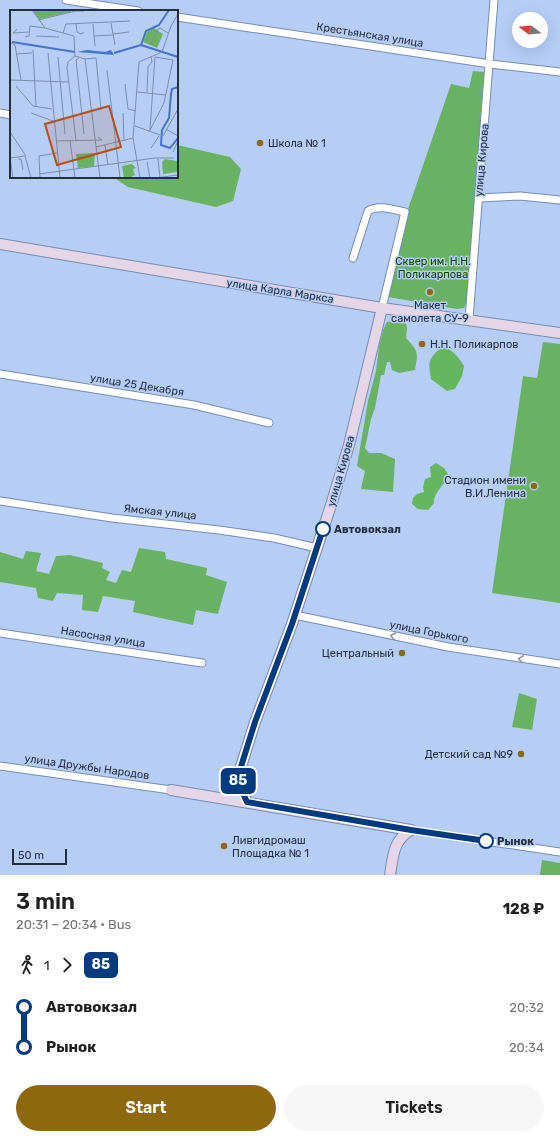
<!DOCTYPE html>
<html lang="en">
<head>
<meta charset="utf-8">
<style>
	body { margin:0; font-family:Rubik,sans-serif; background:#f6f6f6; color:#222; height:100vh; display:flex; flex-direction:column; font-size:15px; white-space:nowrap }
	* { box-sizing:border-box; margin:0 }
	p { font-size:13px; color:#767676 }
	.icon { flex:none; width:22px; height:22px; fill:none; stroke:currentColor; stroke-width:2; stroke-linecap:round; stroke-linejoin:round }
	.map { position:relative; height:875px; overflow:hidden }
	.drawer { display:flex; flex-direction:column; background:#fff; flex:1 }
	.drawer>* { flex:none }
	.badge { padding:0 8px; border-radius:6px; font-size:14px; line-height:26px }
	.needle { width:26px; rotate:286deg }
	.controls { position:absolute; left:512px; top:12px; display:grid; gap:8px }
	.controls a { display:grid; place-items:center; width:36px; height:36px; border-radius:50%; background:#fff; box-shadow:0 4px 16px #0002; font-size:20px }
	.scale { position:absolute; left:12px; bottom:10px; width:55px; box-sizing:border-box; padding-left:4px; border:2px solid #252e3e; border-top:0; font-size:11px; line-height:14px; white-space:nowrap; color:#252e3e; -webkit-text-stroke:3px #b5cdf7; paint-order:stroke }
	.map>.badge { position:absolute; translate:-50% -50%; box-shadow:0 0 0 2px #fff }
	.legs { display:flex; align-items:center; gap:6px; height:44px; padding:0 16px; font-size:13px }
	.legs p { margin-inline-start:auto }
	.overview { display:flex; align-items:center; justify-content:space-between; height:68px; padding:0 16px }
	h1 { font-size:22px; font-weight:600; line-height:30px }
	.cta { display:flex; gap:8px; margin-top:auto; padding:8px 16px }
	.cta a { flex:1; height:46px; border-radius:24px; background:#8e680c; color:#fff; font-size:16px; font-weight:600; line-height:46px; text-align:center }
	.cta a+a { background:#f6f6f6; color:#222 }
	ul { padding:0 16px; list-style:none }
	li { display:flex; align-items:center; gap:14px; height:40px; font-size:15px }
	li i { display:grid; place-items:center; width:6px; height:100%; margin:0 5px; background:currentColor }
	li i::after { content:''; width:10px; height:10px; margin:-5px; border:3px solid; border-radius:50%; background:#fff }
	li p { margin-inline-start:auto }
	li:first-child i { background:linear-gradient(#0000 50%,currentColor 0) }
	li:last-child i { background:linear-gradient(currentColor 50%,#0000 0) }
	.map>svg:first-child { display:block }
	.green { fill:#69b163 }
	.forest { fill:#65b65f }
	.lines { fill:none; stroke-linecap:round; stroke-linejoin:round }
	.street-casing { stroke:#768cb3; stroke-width:9 }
	.secondary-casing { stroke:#768cb3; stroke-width:12 }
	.street { stroke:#fff; stroke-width:7 }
	.secondary { stroke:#e5d6e7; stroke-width:10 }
	.oneway { stroke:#92969e }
	.line-1-casing { stroke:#fff; stroke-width:9 }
	.line-1 { stroke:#003b80; stroke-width:6 }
	.poi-dot { fill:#8e680c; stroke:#b5cdf7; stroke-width:1.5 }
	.stop-1-dot { fill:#fff; stroke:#003b80; stroke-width:2 }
	.labels { text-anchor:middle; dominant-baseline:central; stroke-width:3; stroke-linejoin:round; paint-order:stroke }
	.street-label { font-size:11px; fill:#252e3e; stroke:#b5cdf7 }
	.poi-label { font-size:11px; fill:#252e3e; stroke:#b5cdf7; text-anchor:start }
	.park-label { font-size:11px; fill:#084206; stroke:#b5cdf7 }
	.stop-label { font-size:11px; font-weight:bold; fill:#252e3e; stroke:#b5cdf7; text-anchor:start }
	.inset-river { fill:none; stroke:#4673cb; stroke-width:2 }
	.inset-road { fill:none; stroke:#7b8dad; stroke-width:1 }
	.view { fill:#b74e18; fill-opacity:0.15; stroke:#b74e18; stroke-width:2 }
	.inset-edge { fill:none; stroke:#252e3e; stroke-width:2 }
</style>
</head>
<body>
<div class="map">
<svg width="560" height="875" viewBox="0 0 560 875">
	<rect width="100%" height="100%" fill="#b5cdf7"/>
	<g class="green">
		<polygon points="473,71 484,72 467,301 464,308 457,309 388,297 407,212 451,84 469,88"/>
		<polygon points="177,145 230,157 241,169 233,201 216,207 128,187 113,177 177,177"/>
		<path d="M395,321L406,323L407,328L406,338C419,352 418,353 415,370L399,373L392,370L390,362H387L384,375H381L375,408L371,419L365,448L369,453H381L395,459L393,492L361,489L365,471L357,466L368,401L376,371L379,347L383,330L387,322Z"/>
		<polygon points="543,342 560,344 560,603 492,593 523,376 537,378"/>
		<polygon points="139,548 165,552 166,559 207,568 206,575 227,582 218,614 196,610 193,625 133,612 135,601 103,596 98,612 82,610 83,595 57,593 53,601 38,598 36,588 0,582 0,552 23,559 26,551 41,553 36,571 49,574 56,556 70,555 103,563 102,568 110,572 106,580 116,583 122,570 131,572"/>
		<polygon points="519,693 537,699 532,730 512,727"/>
		<polygon points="542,860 560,863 560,875 540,875"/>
	</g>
	<g class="forest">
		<path d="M442,347C453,349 458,357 464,366L462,376L455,389L447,391L431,379C428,361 428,359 442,347Z"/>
		<path d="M436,463L444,468L448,474C446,485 433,492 434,503L428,510L418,509L412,504L413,498L417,494L424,492L423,487L425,479L431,477L430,467Z"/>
	</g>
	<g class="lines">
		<defs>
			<g id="street">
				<polyline points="66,0 138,11"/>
				<polyline points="177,17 490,64 560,72"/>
				<polyline points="0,113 11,115"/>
				<polyline points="479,198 520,196 560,200"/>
				<path d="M353,258L368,211C378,204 394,210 405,212L382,308"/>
				<polyline points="469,319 494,0"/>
				<polyline points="0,374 194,405 269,423"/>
				<polyline points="0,501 112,518 219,530 274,538 317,548"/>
				<polyline points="295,615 448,647 560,664"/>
				<polyline points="0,633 202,663"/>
				<polyline points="0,766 171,790"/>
				<polyline points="411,830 560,852"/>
			</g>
			<g id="secondary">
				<polyline points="0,244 382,308 560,333"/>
				<polyline points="171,790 411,830"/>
				<polyline points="247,802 240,787 239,773 255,722 292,624 332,502 349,445 382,308"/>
				<path d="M390,875C393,857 393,840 411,830"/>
			</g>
		</defs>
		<use href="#street" class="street-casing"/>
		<use href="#secondary" class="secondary-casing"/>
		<use href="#street" class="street"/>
		<use href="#secondary" class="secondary"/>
	</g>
	<defs><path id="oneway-chevron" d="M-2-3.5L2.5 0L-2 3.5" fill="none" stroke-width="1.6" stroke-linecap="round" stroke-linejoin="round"/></defs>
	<g class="oneway">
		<use href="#oneway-chevron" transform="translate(393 636) rotate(-169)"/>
		<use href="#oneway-chevron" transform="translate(521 659) rotate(-172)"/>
	</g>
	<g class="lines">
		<defs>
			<polyline id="line-1" points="323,529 292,624 255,722 239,773 240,787 247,802 411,830 486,841"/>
		</defs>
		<use href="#line-1" class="line-1-casing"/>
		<use href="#line-1" class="line-1"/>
	</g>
	<g class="poi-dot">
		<circle cx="260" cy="143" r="4"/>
		<circle cx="430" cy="292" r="4"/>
		<circle cx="422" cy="344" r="4"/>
		<circle cx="534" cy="486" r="4"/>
		<circle cx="402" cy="653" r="4"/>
		<circle cx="521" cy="754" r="4"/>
		<circle cx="224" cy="846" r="4"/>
	</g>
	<g class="stop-1-dot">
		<circle cx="323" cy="529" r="7"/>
		<circle cx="486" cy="841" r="7"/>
	</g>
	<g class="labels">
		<g class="street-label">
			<text transform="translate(370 35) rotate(9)">Крестьянская улица</text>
			<text transform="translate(482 160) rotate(-85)">улица Кирова</text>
			<text transform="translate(280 291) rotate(9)">улица Карла Маркса</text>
			<text transform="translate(137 385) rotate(9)">улица 25 Декабря</text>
			<text transform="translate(341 471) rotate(-74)">улица Кирова</text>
			<text transform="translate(160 512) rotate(6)">Ямская улица</text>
			<text transform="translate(429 632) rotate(11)">улица Горького</text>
			<text transform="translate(103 637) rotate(9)">Насосная улица</text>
			<text transform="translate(87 767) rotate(8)">улица Дружбы Народов</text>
		</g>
		<g class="poi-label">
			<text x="268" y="143">Школа № 1</text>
			<text x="430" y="305" text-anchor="middle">Макет<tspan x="430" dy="13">самолета СУ-9</tspan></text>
			<text x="430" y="344">Н.Н. Поликарпов</text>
			<text x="526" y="480" text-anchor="end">Стадион имени<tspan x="526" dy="13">В.И.Ленина</tspan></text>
			<text x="394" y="653" text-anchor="end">Центральный</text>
			<text x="513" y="754" text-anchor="end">Детский сад №9</text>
			<text x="232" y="840">Ливгидромаш<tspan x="232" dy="13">Площадка № 1</tspan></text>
		</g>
		<g class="park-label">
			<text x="433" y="261">Сквер им. Н.Н.<tspan x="433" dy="13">Поликарпова</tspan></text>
		</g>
		<g class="stop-label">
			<text x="334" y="529">Автовокзал</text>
			<text x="497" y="841">Рынок</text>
		</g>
	</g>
	<g transform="translate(10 10)">
		<rect width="168" height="168" fill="#b5cdf7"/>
		<path d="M22,0H60L61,2L29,9ZM144,18L153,24L147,38L133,32L137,22ZM85,143L84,156L68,158L66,144ZM155,149L167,151V162L153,164L152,152ZM122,154L126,158L123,159L125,165L121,167L126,168H114L112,156Z" fill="#69b163"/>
		<path d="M77,40L95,42L101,40L104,45L67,42Z" fill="#4673cb"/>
		<path class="inset-river" d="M159,0L149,15L136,21L131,35L168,47M2,32L65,42M104,43L131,35M168,77L162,79L161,84L159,108L152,120L151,135L160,138L168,128"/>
		<path class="inset-road" d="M22,0L35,18L64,26L65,46M168,8V22M28,10L66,1H74M101,13L105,35M66,14L67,22L71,24L74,22M83,14L85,36M7,19L3,23L19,22M53,23L56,14L120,11M103,24L119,22M26,26L49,27M83,26L103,25M15,27L19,26L20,16L35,18M1,33L5,35L11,70M140,35L148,19L150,18L158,23M23,40L26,96M38,43L50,168M6,44L22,43M65,46L75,49L90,168M65,46L58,52L57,58L66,130M48,47L55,124M69,48L66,50L74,124M75,49L86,48L91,100M97,60L110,168M0,70L59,72M115,74L118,99L126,101M6,76L23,96L42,99M127,82L156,85M137,82L138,57L142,52L141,47M21,103L43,111M113,103L114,131M125,116L153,126L168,99M156,119L168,126M140,120L145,47M0,122L16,146M139,122L154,93L163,50L145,47M123,128L129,52L152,42L161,16L168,4M123,128L130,168M60,130L65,168M46,131L92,130L88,127M95,135L98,155M86,137L123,128M141,138L149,126M163,142L168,131M0,147L3,168M0,148L15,146L21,168M8,149H11L13,160M148,149L150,168M137,152L140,168M29,164L145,148H164M30,168L29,146L47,143M145,168L168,165"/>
		<path class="view" d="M99,96L111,137L47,155L35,114Z"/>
		<rect width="168" height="168" class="inset-edge"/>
	</g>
</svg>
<div class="controls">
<a><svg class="needle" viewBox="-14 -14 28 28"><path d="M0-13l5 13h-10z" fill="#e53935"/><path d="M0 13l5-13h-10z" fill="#767676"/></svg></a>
</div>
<div class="scale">50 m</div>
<b class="badge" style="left:238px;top:781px;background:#003b80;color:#fff">85</b>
</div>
<section class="drawer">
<div class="overview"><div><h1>3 min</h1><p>20:31 – 20:34 · Bus</p></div><b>128 ₽</b></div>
<div class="legs"><svg class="icon" aria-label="walk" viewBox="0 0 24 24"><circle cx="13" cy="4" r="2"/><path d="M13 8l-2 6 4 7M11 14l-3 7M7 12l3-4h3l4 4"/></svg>1<svg class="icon" aria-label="forward" viewBox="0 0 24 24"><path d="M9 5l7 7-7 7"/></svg><b class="badge" style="background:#003b80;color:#fff">85</b></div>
<ul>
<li><i style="color:#003b80"></i><b>Автовокзал</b><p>20:32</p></li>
<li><i style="color:#003b80"></i><b>Рынок</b><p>20:34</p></li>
</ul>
<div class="cta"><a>Start</a><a>Tickets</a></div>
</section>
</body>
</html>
